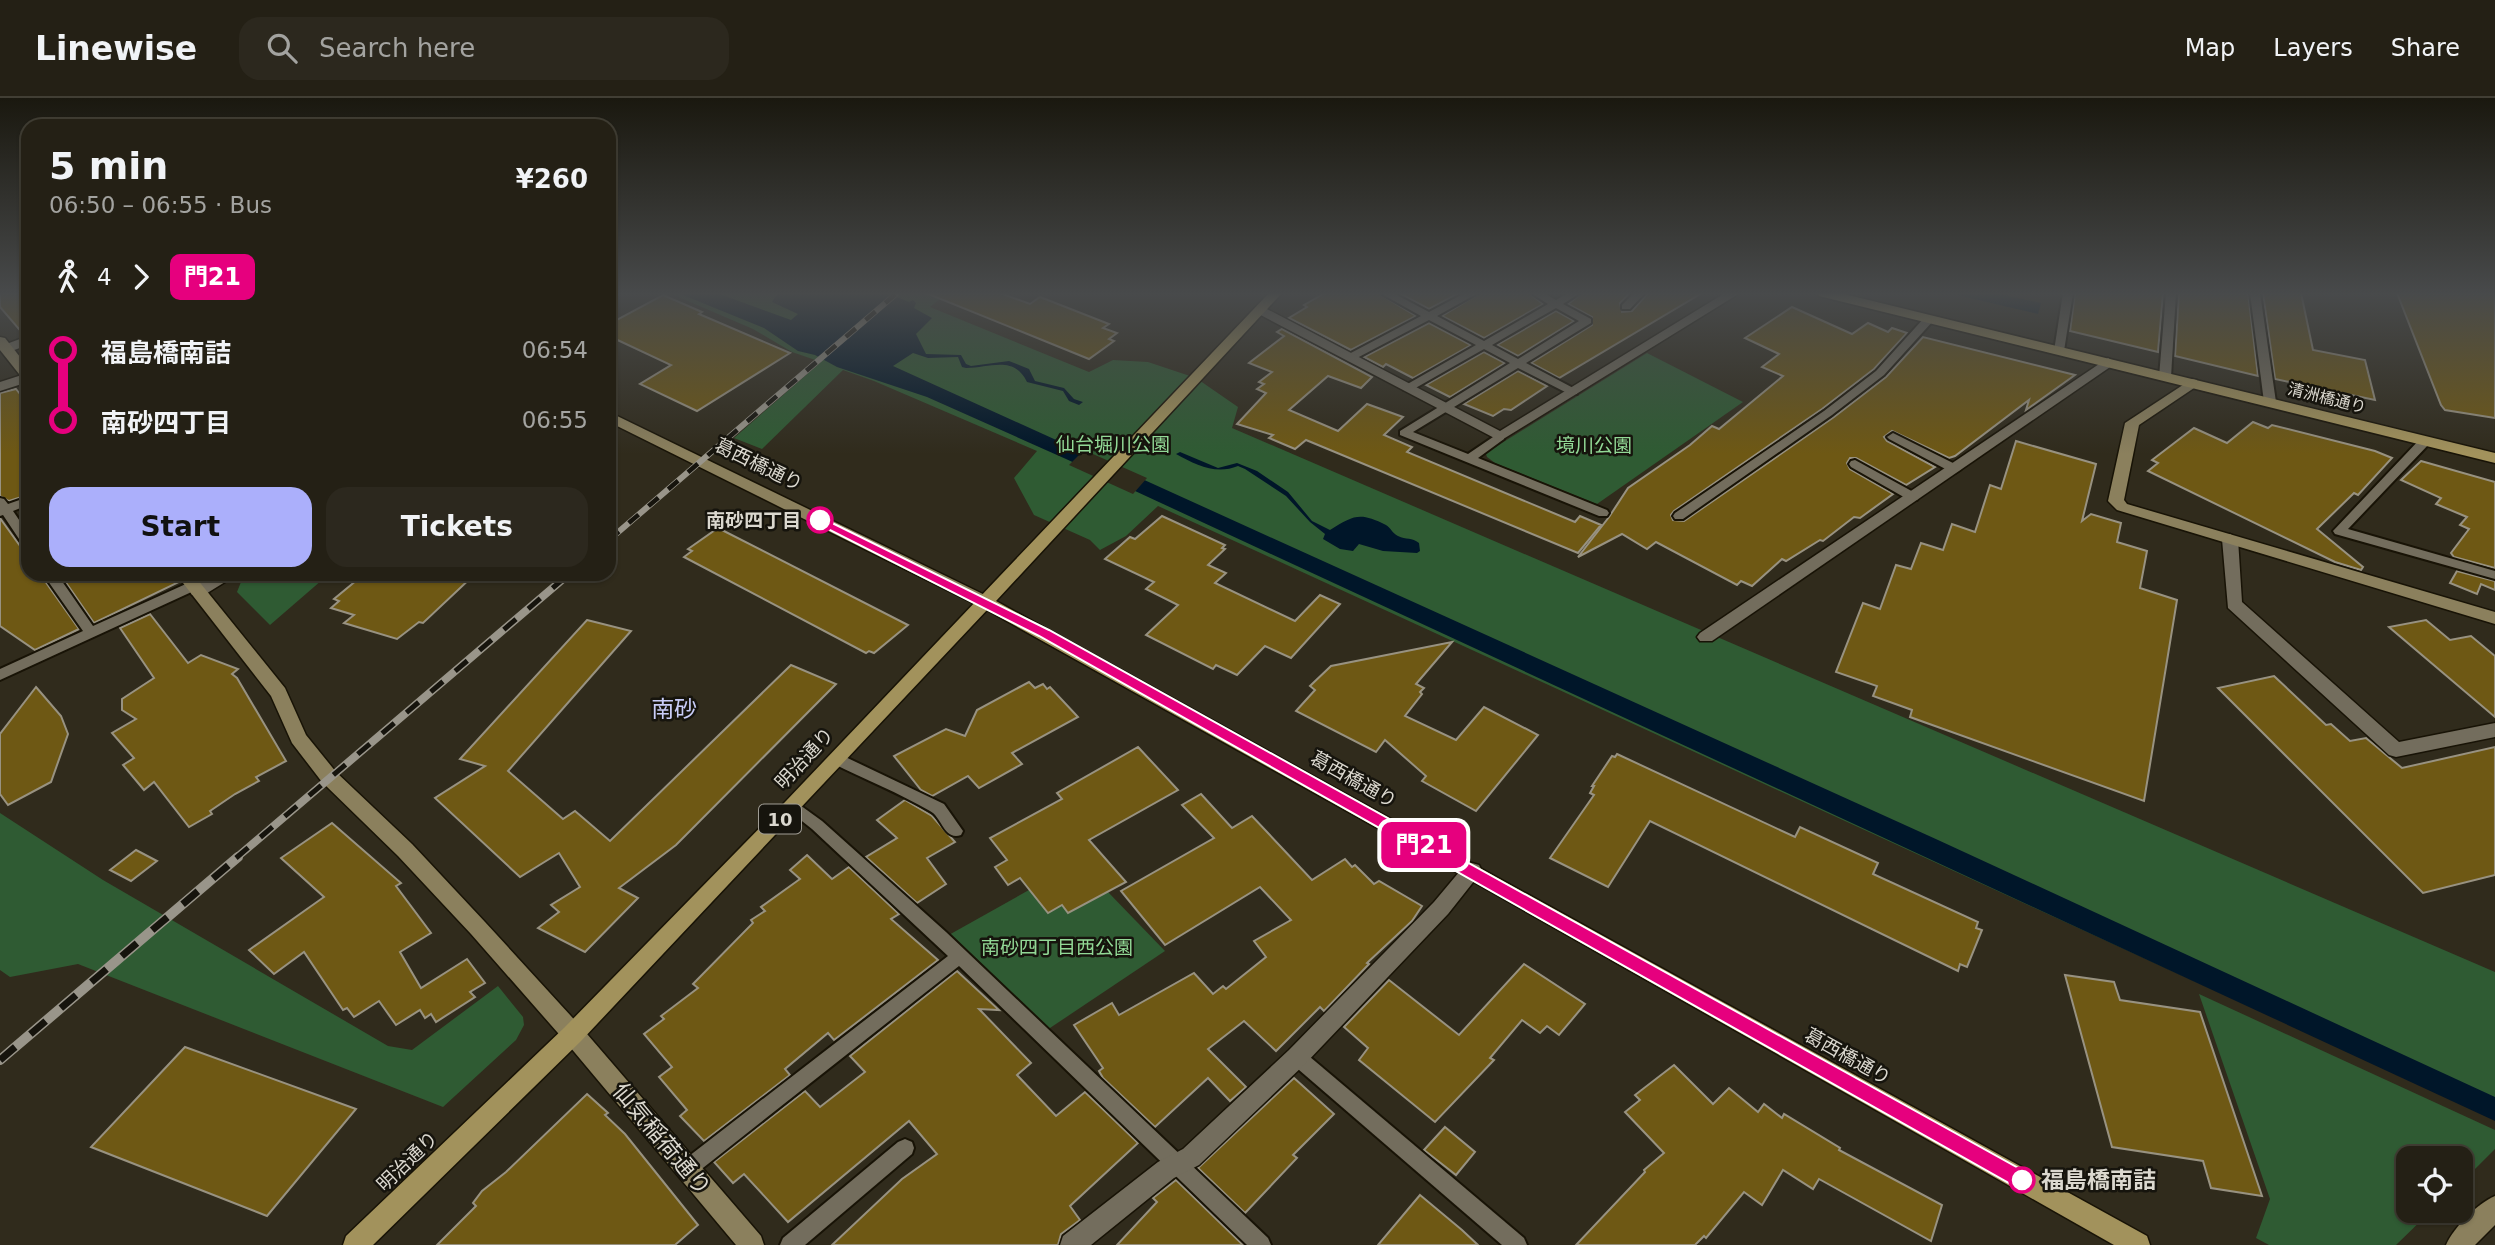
<!DOCTYPE html>
<html lang="en">
<head>
<meta charset="utf-8">
<style>
	body { margin:0; font-family:"DejaVu Sans","Noto Sans JP",sans-serif; background:#2c281e; color:#f1f3f6; height:100vh; display:flex; flex-direction:column; font-size:26px; white-space:nowrap }
	* { box-sizing:border-box; margin:0 }
	p { font-size:23px; color:#a3a3a0 }
	.icon { flex:none; width:38px; height:38px; fill:none; stroke:currentColor; stroke-width:2; stroke-linecap:round; stroke-linejoin:round }
	.map { position:relative; flex:1; overflow:hidden }
	.side { position:absolute; left:21px; top:21px; width:595px; height:462px; display:flex; flex-direction:column; background:#242015; border-radius:21px; box-shadow:0 2px 5px #0004,0 0 0 2px #413e34 }
	.side>* { flex:none }
	.badge { padding:0 14px; border-radius:10px; font-size:24px; line-height:46px }
	.controls { position:absolute; left:2396px; top:1048px; display:grid; gap:14px }
	.controls a { display:grid; place-items:center; width:77px; height:77px; border-radius:14px; background:#242015; box-shadow:0 2px 5px #0004,0 0 0 2px #413e34; font-size:35px }
	.map>.badge { position:absolute; translate:-50% -50%; box-shadow:0 0 0 4px #fff }
	.legs { display:flex; align-items:center; gap:10px; height:77px; padding:0 28px; font-size:23px }
	.legs p { margin-inline-start:auto }
	.head { display:flex; align-items:center; justify-content:space-between; height:119px; padding:0 28px }
	h1 { font-size:38px; font-weight:700; line-height:52px }
	.primary-button { display:flex; gap:14px; margin-top:auto; padding:14px 28px }
	.primary-button a { flex:1; height:80px; border-radius:21px; background:#abaffb; color:#111; font-size:28px; font-weight:700; line-height:80px; text-align:center }
	.primary-button a+a { background:#2c281e; color:#f1f3f6 }
	ul { padding:0 28px; list-style:none }
	li { display:flex; align-items:center; gap:24px; height:70px; font-size:26px }
	li i { display:grid; place-items:center; width:10px; height:100%; margin:0 9px; background:currentColor }
	li i::after { content:''; width:18px; height:18px; margin:-9px; border:5px solid; border-radius:50%; background:#242015 }
	li p { margin-inline-start:auto }
	li:first-child i { background:linear-gradient(#0000 50%,currentColor 0) }
	li:last-child i { background:linear-gradient(currentColor 50%,#0000 0) }
	header { display:flex; align-items:center; gap:42px; box-sizing:border-box; height:98px; padding:0 35px; background:#242015; border-bottom:2px solid #413e34 }
	header strong { font-size:33px }
	nav { display:flex; gap:38px; margin-inline-start:auto; font-size:24px }
	.search { width:490px; height:63px; background:#2c281e; display:flex; align-items:center; gap:18px; box-sizing:border-box; padding:0 24px; border-radius:21px; color:#a3a3a0; font-size:26px }
	.map>svg:first-child { display:block }
	.green { fill:#2f5b33 }
	.water { fill:#001629 }
	.pier { fill:#302b1c }
	.building { fill:#6e5814; stroke:#989281; stroke-width:2 }
	.lines { fill:none; stroke-linecap:round; stroke-linejoin:round }
	.lane-casing { stroke:#181306; stroke-width:4 }
	.street-casing { stroke:#181306; stroke-width:3 }
	.secondary-casing { stroke:#181306; stroke-width:3 }
	.primary-casing { stroke:#181306; stroke-width:3 }
	.lane { fill:#736d5d; fill-rule:evenodd }
	.street { fill:#736d5d; fill-rule:evenodd }
	.secondary { fill:#8b805d; fill-rule:evenodd }
	.primary { fill:#a2925c; fill-rule:evenodd }
	.rail-far2-casing { stroke:#99958a; stroke-width:6 }
	.rail-far1-casing { stroke:#99958a; stroke-width:8 }
	.rail-casing { stroke:#99958a; stroke-width:10 }
	.rail-far2 { stroke:#16140d; stroke-width:4.5; stroke-dasharray:13; stroke-linecap:butt }
	.rail-far1 { stroke:#16140d; stroke-width:5; stroke-dasharray:16; stroke-linecap:butt }
	.rail { stroke:#16140d; stroke-width:7; stroke-dasharray:20; stroke-linecap:butt }
	.line-1 { fill:#e6007e; stroke:#fff; stroke-width:2 }
	.stop-1-dot { fill:#fff; stroke:#e6007e; stroke-width:3.5 }
	.labels { text-anchor:middle; dominant-baseline:central; stroke-width:5; stroke-linejoin:round; paint-order:stroke }
	.far-street-label { font-size:16px; fill:#dbd8cf; stroke:#16140d }
	.shield { fill:#16140d; stroke:#a09d95; stroke-width:2 }
	.shield-label { font-size:18px; font-weight:bold; fill:#dbd8cf }
	.park-label { font-size:19px; fill:#92d996; stroke:#16140d }
	.street-label { font-size:19px; fill:#dbd8cf; stroke:#16140d }
	.stop-label { font-size:19px; font-weight:bold; fill:#dbd8cf; stroke:#16140d; text-anchor:end }
	.quarter-label { font-size:23px; fill:#c9cdf8; stroke:#16140d }
	.near-street-label { font-size:23px; fill:#dbd8cf; stroke:#16140d }
	.near-stop-label { font-size:23px; font-weight:bold; fill:#dbd8cf; stroke:#16140d; text-anchor:start }
</style>
</head>
<body>
<header>
<strong>Linewise</strong>
<div class="search"><svg class="icon" aria-label="search" viewBox="0 0 24 24"><circle cx="10" cy="10" r="6"/><path d="M15 15l6 6"/></svg>Search here</div>
<nav><a>Map</a><a>Layers</a><a>Share</a></nav>
</header>
<div class="map">
<svg width="2495" height="1147" viewBox="0 0 2495 1147">
	<rect width="100%" height="100%" fill="#302b1c"/>
	<g class="green">
		<polygon points="669,195 947,195 930,209 1089,274 1113,262 1148,264 1196,280 1238,309 1232,330 2495,874 2495,1021 1158,408 1126,438 1100,452 1090,442 1034,417 1014,380 1037,353 874,283 843,272 762,351 734,340 821,264 792,254 753,231"/>
		<polygon points="1647,255 1743,304 1597,406 1495,365 1487,359 1486,356 1492,351"/>
		<polygon points="255,476 329,476 270,527 237,494 241,484"/>
		<polygon points="0,715 103,782 388,948 412,952 498,888 523,919 524,927 516,942 443,1009 78,866 10,879 0,872"/>
		<polygon points="1079,764 1165,853 1047,932 947,838"/>
		<polygon points="2199,896 2495,1032 2495,1051 2461,1085 2460,1060 2408,1060 2408,1113 2431,1113 2396,1147 2269,1147 2256,1140 2270,1101"/>
	</g>
	<g class="water">
		<path d="M678,195H717L791,222L798,216L772,204L777,196L887,195L909,204L913,202L916,205L914,210L932,220L916,236L926,256L961,257L966,266L971,268L1009,263L1029,271L1035,283L1064,290L1074,301L1083,304L1079,307L1069,303L1063,293L1027,284C1014,257 990,270 966,270L962,269L958,259L928,260L913,255L893,268L1938,742L2495,999V1023L1066,361L927,299L837,269L815,257L798,253L764,230Z"/>
		<polygon points="1958,195 1995,195 2041,205 2038,216 1957,197"/>
		<path d="M1180,354L1218,370L1237,365L1257,373L1288,394L1312,423L1330,432C1354,417 1360,414 1386,427C1391,430 1393,436 1398,438C1406,442 1412,439 1419,445L1420,453L1417,455L1383,453L1359,446L1353,453L1340,451L1323,441L1325,436L1310,424L1286,398L1245,371L1238,368C1216,377 1196,367 1176,356Z"/>
	</g>
	<polygon class="pier" points="1084,352 1147,380 1133,396 1069,367"/>
	<g class="building">
		<polygon points="0,195 28,195 28,236 24,237 0,209"/>
		<polygon points="926,195 1000,195 1030,206 1040,199 1109,226 1103,230 1117,235 1109,241 1114,243 1089,261"/>
		<polygon points="1325,195 1378,195 1416,218 1351,252 1289,220 1307,209 1304,207"/>
		<polygon points="1399,195 1459,195 1429,211"/>
		<polygon points="1480,195 1529,195 1543,206 1484,240 1442,218"/>
		<polygon points="1582,195 1630,195 1620,205 1622,214 1632,213 1648,195 1702,195 1559,280 1531,265 1592,227 1592,219 1568,206"/>
		<polygon points="2075,195 2163,195 2158,254 2070,233"/>
		<polygon points="2179,195 2248,195 2258,278 2175,258"/>
		<polygon points="2263,195 2301,195 2313,252 2365,262 2375,302 2275,281"/>
		<polygon points="2397,195 2495,195 2495,320 2445,312 2441,307"/>
		<polygon points="663,197 702,214 699,216 790,255 697,313 640,286 671,267 609,238 609,226"/>
		<polygon points="1792,209 1852,236 1868,225 1888,234 1892,230 1907,235 1874,271 1822,311 1674,413 1671,417 1673,422 1684,423 1834,319 1886,279 1923,239 2075,277 2026,312 2029,302 1955,358 1949,360 1892,333 1884,339 1887,343 1935,369 1906,387 1856,360 1850,360 1847,365 1850,371 1893,396 1860,420 1854,419 1823,443 1820,442 1786,463 1782,461 1752,488 1741,483 1737,487 1656,444 1647,451 1622,436 1578,459 1609,419 1628,390 1690,347 1712,328 1719,331 1783,278 1762,269 1779,256 1745,240"/>
		<polygon points="1556,213 1574,223 1518,258 1497,247"/>
		<polygon points="1429,225 1471,247 1413,280 1386,266 1383,269 1364,259"/>
		<polygon points="1282,231 1372,279 1361,290 1328,278 1289,312 1338,333 1367,306 1403,319 1384,337 1412,349 1407,354 1575,424 1580,418 1601,427 1578,455 1306,342 1295,351 1269,340 1273,337 1237,326 1266,295 1257,291 1264,286 1259,284 1272,274 1249,265 1284,238 1277,234"/>
		<polygon points="1484,254 1505,265 1450,299 1426,287"/>
		<polygon points="1518,273 1547,288 1511,312 1504,311 1493,318 1464,306"/>
		<polygon points="16,291 28,306 28,397 9,403 0,398 0,295"/>
		<polygon points="2253,324 2268,330 2272,327 2375,353 2392,360 2358,397 2354,395 2317,431 2363,469 2361,472 2335,464 2148,373 2158,365 2152,362 2194,330 2227,345"/>
		<polygon points="2016,343 2096,366 2082,423 2091,416 2121,425 2117,444 2147,453 2140,490 2177,502 2144,703 1910,619 1912,612 1873,598 1877,588 1836,574 1863,505 1880,511 1896,467 1911,471 1921,445 1943,452 1952,426 1975,434 1990,387 2001,391"/>
		<polygon points="2421,363 2495,384 2495,470 2454,459 2451,455 2469,431 2460,427 2467,419 2436,406 2441,400 2401,382"/>
		<polygon points="1162,418 1225,447 1222,450 1225,451 1208,467 1226,475 1215,485 1295,523 1320,497 1340,506 1291,560 1265,548 1237,577 1216,567 1213,571 1146,537 1178,507 1146,491 1154,484 1105,461 1130,439 1135,441"/>
		<polygon points="0,420 28,459 28,476 40,476 79,531 35,552 0,528"/>
		<polygon points="718,430 908,527 874,555 869,553 866,555 684,459 692,453 688,451"/>
		<polygon points="2457,473 2495,483 2495,492 2481,486 2477,496 2450,485"/>
		<polygon points="60,476 173,476 179,484 94,525"/>
		<polygon points="475,476 423,525 419,524 397,541 344,525 354,517 331,510 339,503 334,501 363,477"/>
		<polygon points="150,516 188,565 201,557 238,571 232,576 237,580 286,663 256,679 259,683 235,696 210,713 212,716 189,729 154,684 144,692 123,667 134,660 112,635 136,621 122,612 122,601 154,580 120,530"/>
		<polygon points="587,522 631,533 508,673 563,721 575,713 610,743 791,567 836,586 676,747 619,790 638,800 585,854 538,830 559,814 551,807 580,789 559,755 520,779 435,700 485,668 460,661"/>
		<polygon points="2426,522 2450,542 2471,538 2495,558 2495,619 2389,529"/>
		<polygon points="1452,544 1416,586 1424,590 1420,594 1422,596 1405,618 1456,642 1484,609 1538,637 1476,713 1422,683 1426,678 1385,642 1376,654 1296,613 1315,592 1310,588 1331,568"/>
		<polygon points="2274,578 2326,627 2331,626 2350,643 2366,640 2402,670 2495,649 2495,777 2423,795 2218,590"/>
		<polygon points="1029,584 1035,590 1043,586 1047,591 1050,589 1078,619 1012,655 1022,666 979,690 968,678 932,698 921,692 894,658 946,631 965,638 977,612"/>
		<polygon points="36,589 61,618 68,636 51,684 8,707 0,696 0,636"/>
		<polygon points="1138,649 1178,692 1089,742 1126,784 1068,815 1062,807 1048,815 1020,780 1008,787 995,769 1007,762 990,740 1062,701 1057,695"/>
		<polygon points="1617,656 1795,739 1800,729 1878,765 1873,776 1978,824 1976,830 1982,832 1967,869 1960,866 1958,873 1650,723 1608,789 1550,760 1594,697 1590,695 1594,688 1592,688 1612,658 1615,659"/>
		<polygon points="1201,696 1232,730 1252,718 1312,782 1345,761 1352,769 1355,767 1374,786 1379,783 1422,808 1412,823 1367,865 1369,866 1324,913 1320,909 1276,953 1244,923 1208,951 1246,989 1230,1003 1208,980 1155,1029 1103,980 1099,973 1103,970 1074,927 1112,905 1119,917 1194,875 1213,896 1223,888 1226,891 1266,859 1254,843 1291,822 1260,789 1165,847 1121,793 1214,740 1182,707"/>
		<polygon points="905,702 932,718 955,744 927,760 946,786 917,805 866,759 897,740 877,722"/>
		<polygon points="332,725 401,785 396,788 431,835 400,854 421,890 467,861 485,885 470,894 475,899 436,924 431,916 425,920 420,912 396,927 379,903 354,919 347,910 343,912 304,854 274,876 249,852 324,799 281,760"/>
		<polygon points="136,752 157,763 131,783 110,772"/>
		<polygon points="807,757 832,781 849,769 899,816 891,821 938,862 834,942 828,935 785,971 790,977 704,1043 680,1018 687,1012 659,979 672,969 644,936 664,921 661,918 698,890 693,886 753,825 751,822 765,813 761,809 800,781 790,772"/>
		<polygon points="1524,866 1585,906 1559,937 1547,928 1540,935 1522,922 1490,960 1494,962 1435,1024 1359,962 1368,950 1344,929 1389,882 1459,937"/>
		<polygon points="957,873 999,912 979,911 1031,965 1017,977 1056,1018 1085,994 1138,1045 1070,1108 1080,1122 1061,1136 1058,1147 832,1147 902,1081 937,1056 909,1023 788,1124 744,1076 733,1085 714,1064 805,993 820,1009 865,974 850,958"/>
		<polygon points="2065,877 2114,884 2120,902 2200,914 2262,1098 2211,1090 2203,1063 2112,1049"/>
		<polygon points="185,949 356,1011 267,1118 91,1049"/>
		<polygon points="1674,967 1713,1006 1729,990 1758,1014 1764,1006 1782,1020 1784,1016 1840,1050 1839,1052 1942,1107 1931,1143 1819,1081 1813,1091 1783,1072 1762,1107 1744,1094 1706,1140 1704,1138 1695,1147 1576,1147 1645,1074 1644,1072 1664,1055 1625,1014 1640,1002 1635,997"/>
		<polygon points="1294,980 1334,1016 1293,1057 1297,1060 1245,1115 1198,1070"/>
		<polygon points="587,996 608,1015 605,1017 625,1036 698,1127 675,1147 437,1147 476,1108 473,1105 482,1093 506,1074"/>
		<polygon points="1445,1029 1475,1054 1456,1077 1424,1052"/>
		<polygon points="1176,1082 1243,1147 1117,1147 1157,1104 1153,1100"/>
		<polygon points="1420,1097 1462,1132 1478,1147 1378,1147"/>
	</g>
	<g class="lines">
		<defs>
			<g id="lane">
				<path d="M1380,195H1393L1429,214L1465,195H1478L1437,218L1484,243L1548,206L1531,195H1544L1556,202L1568,195H1580L1563,206L1591,221V225L1526,265L1577,292V296H1569L1518,270L1413,334L1468,356L1496,337H1504V341L1478,360L1607,412L1609,415L1607,418H1599L1400,337V333L1510,265L1484,251L1412,292H1404V288L1476,247L1429,222L1355,261H1347V257L1421,218ZM1556,210L1579,223L1518,261L1492,247Z"/>
				<polygon points="1634,195 1645,195 1630,211 1622,211 1622,207"/>
				<polygon points="2063,195 2073,195 2064,253 2059,256 2054,253"/>
				<polygon points="2166,195 2176,195 2171,279 2165,282 2159,279"/>
				<polygon points="2250,195 2260,195 2276,304 2270,307 2264,304"/>
				<polygon points="1929,218 1934,221 1933,223 1884,277 1832,317 1683,421 1675,421 1673,418 1675,415 1824,313 1876,273 1925,219"/>
				<polygon points="1893,335 1959,368 1961,371 1955,375 1951,374 1889,341 1887,339"/>
				<polygon points="2425,339 2431,343 2429,346 2348,431 2495,473 2495,481 2335,436 2333,433 2421,340"/>
				<polygon points="1855,362 1917,396 1919,399 1917,402 1909,402 1851,369 1849,366 1851,363"/>
				<polygon points="28,399 28,407 13,413 28,435 28,448 23,447 3,417 0,418 0,400 4,401 8,406"/>
				<polygon points="43,476 57,476 93,528 188,485 193,484 200,488 198,491 0,582 0,571 83,533"/>
				<path d="M837,655L944,706L963,733L961,737C944,743 942,719 930,713C899,695 864,681 832,665L830,661L832,657Z"/>
				<polygon points="793,702 822,723 946,834 1268,1140 1271,1147 1247,1147 959,868 694,1077 687,1080 680,1077 678,1071 680,1065 948,858 812,731 788,712 785,708 788,704"/>
				<polygon points="1297,951 1303,953 1524,1140 1527,1147 1502,1147 1291,965 1288,959 1291,953"/>
				<polygon points="905,1041 912,1044 914,1050 912,1056 805,1147 780,1147 783,1140 898,1044"/>
			</g>
			<g id="street">
				<polygon points="1725,195 1740,195 1500,343 1253,213 1260,209 1265,210 1500,333"/>
				<polygon points="28,238 28,247 6,255 0,252 1,248"/>
				<polygon points="2108,260 2115,264 2113,267 1712,543 1700,543 1697,539 1700,535"/>
				<polygon points="28,275 28,284 0,293 0,284"/>
				<polygon points="2230,436 2238,441 2242,504 2399,644 2495,625 2495,639 2396,659 2389,657 2228,510 2222,441"/>
				<polygon points="217,476 238,476 204,497 192,497 190,493 192,489"/>
				<polygon points="1472,765 1479,767 1482,773 1448,816 1305,966 1199,1067 1174,1080 1091,1147 1060,1147 1063,1138 1158,1064 1183,1051 1289,952 1434,804 1465,767"/>
			</g>
			<g id="secondary">
				<polygon points="0,239 5,240 28,269 28,282 23,281 0,252"/>
				<polygon points="2192,281 2197,282 2197,288 2139,327 2124,402 2127,406 2495,514 2495,526 2117,412 2108,403 2125,325"/>
				<polygon points="609,314 991,500 993,504 985,510 979,508 609,324"/>
				<polygon points="176,476 193,476 285,590 306,637 336,674 412,746 485,824 581,929 761,1138 764,1147 736,1147 565,943 471,836 398,758 322,684 292,645 271,598"/>
				<path d="M2495,1098V1127L2475,1147H2446C2453,1130 2478,1105 2495,1098Z"/>
			</g>
			<g id="primary">
				<polygon points="1269,195 1282,195 996,503 2147,1138 2150,1147 2114,1147 1465,779 987,512 581,943 373,1147 343,1147 346,1138 565,929 786,703"/>
				<polygon points="1818,195 1840,195 2495,355 2495,365 1819,198"/>
			</g>
		</defs>
		<use href="#lane" class="lane-casing"/>
		<use href="#street" class="street-casing"/>
		<use href="#secondary" class="secondary-casing"/>
		<use href="#primary" class="primary-casing"/>
		<use href="#lane" class="lane"/>
		<use href="#street" class="street"/>
		<use href="#secondary" class="secondary"/>
		<use href="#primary" class="primary"/>
		<defs>
			<polyline id="rail-far2" points="609,442 897,195"/>
			<polyline id="rail-far1" points="236,760 569,476"/>
			<polyline id="rail" points="0,962 238,759"/>
		</defs>
		<use href="#rail-far2" class="rail-far2-casing"/>
		<use href="#rail-far1" class="rail-far1-casing"/>
		<use href="#rail" class="rail-casing"/>
		<use href="#rail-far2" class="rail-far2"/>
		<use href="#rail-far1" class="rail-far1"/>
		<use href="#rail" class="rail"/>
	</g>
	<linearGradient id="sky" x2="0" y2="1"><stop stop-color="#1a180f"/><stop offset="0.55" stop-color="#484a4b"/><stop offset="1" stop-color="#484a4b" stop-opacity="0"/></linearGradient>
	<rect width="2495" height="356" fill="url(#sky)"/>
	<polygon class="line-1" points="820,419 1049,532 2029,1076 2032,1082 2029,1089 2022,1091 2016,1089 1039,538 816,425 816,420"/>
	<g class="stop-1-dot">
		<circle cx="820" cy="422" r="12"/>
		<circle cx="2022" cy="1082" r="12"/>
	</g>
	<g class="labels">
		<g class="far-street-label">
			<text transform="translate(2327 300) rotate(14)">清洲橋通り</text>
		</g>
		<rect class="shield" x="759" y="706.5" width="42" height="29" rx="5"/>
		<g class="shield-label">
			<text x="780" y="721">10</text>
		</g>
		<g class="park-label">
			<text x="1113" y="346">仙台堀川公園</text>
			<text x="1594" y="347">境川公園</text>
			<text x="1057" y="849">南砂四丁目西公園</text>
		</g>
		<g class="street-label">
			<text transform="translate(759 366) rotate(26)">葛西橋通り</text>
			<text transform="translate(804 660) rotate(-47)">明治通り</text>
			<text transform="translate(1354 681) rotate(29)">葛西橋通り</text>
			<text transform="translate(1848 958) rotate(29)">葛西橋通り</text>
			<text transform="translate(407 1063) rotate(-44)">明治通り</text>
		</g>
		<g class="stop-label">
			<text x="801" y="422">南砂四丁目</text>
		</g>
		<g class="quarter-label">
			<text x="674" y="611">南砂</text>
		</g>
		<g class="near-street-label">
			<text transform="translate(662 1041) rotate(50)">仙気稲荷通り</text>
		</g>
		<g class="near-stop-label">
			<text x="2041" y="1082">福島橋南詰</text>
		</g>
	</g>
</svg>
<div class="controls">
<a><svg class="icon" aria-label="locate" viewBox="0 0 24 24"><circle cx="12" cy="12" r="6"/><path d="M12 2v4M12 18v4M2 12h4M18 12h4"/></svg></a>
</div>
<b class="badge" style="left:1424px;top:747px;background:#e6007e;color:#fff">門21</b>
<section class="side">
<div class="head"><div><h1>5 min</h1><p>06:50 – 06:55 · Bus</p></div><b>¥260</b></div>
<div class="legs"><svg class="icon" aria-label="walk" viewBox="0 0 24 24"><circle cx="13" cy="4" r="2"/><path d="M13 8l-2 6 4 7M11 14l-3 7M7 12l3-4h3l4 4"/></svg>4<svg class="icon" aria-label="forward" viewBox="0 0 24 24"><path d="M9 5l7 7-7 7"/></svg><b class="badge" style="background:#e6007e;color:#fff">門21</b></div>
<ul>
<li><i style="color:#e6007e"></i><b>福島橋南詰</b><p>06:54</p></li>
<li><i style="color:#e6007e"></i><b>南砂四丁目</b><p>06:55</p></li>
</ul>
<div class="primary-button"><a>Start</a><a>Tickets</a></div>
</section>
</div>
</body>
</html>
